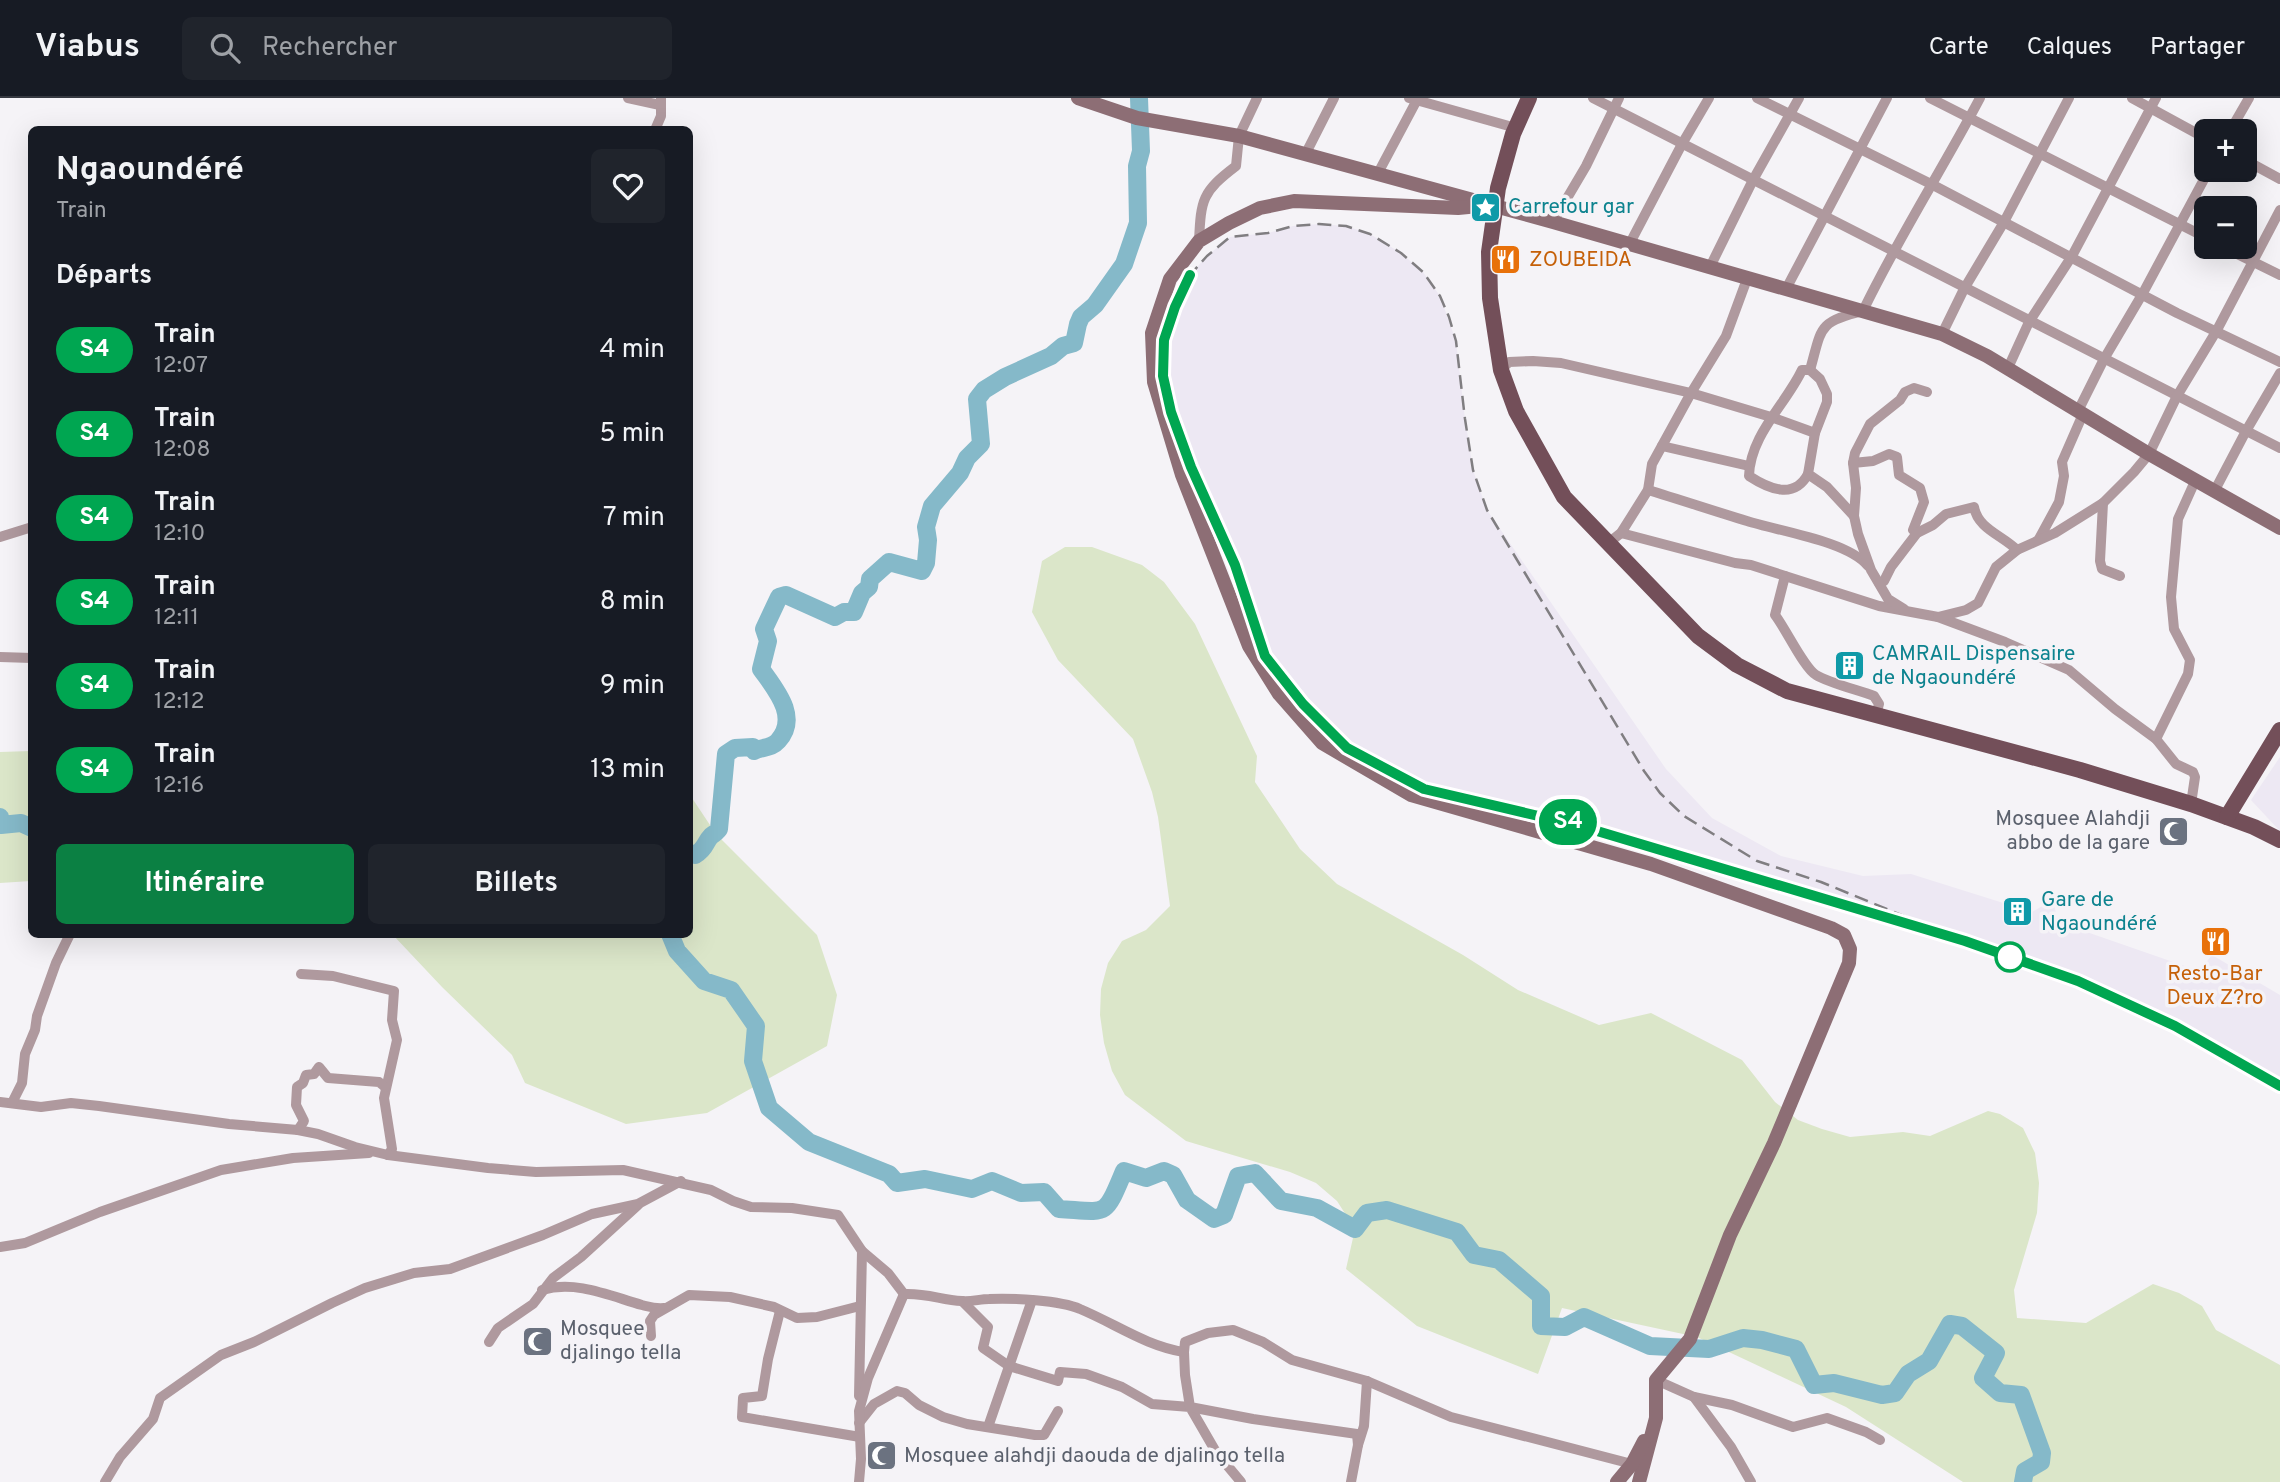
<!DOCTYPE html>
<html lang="fr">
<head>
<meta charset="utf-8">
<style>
	body { margin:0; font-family:Overpass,sans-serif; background:#20242c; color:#f1f3f6; height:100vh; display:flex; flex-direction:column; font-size:26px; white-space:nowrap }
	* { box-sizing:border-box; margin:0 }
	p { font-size:23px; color:#9ea1a6 }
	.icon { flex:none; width:38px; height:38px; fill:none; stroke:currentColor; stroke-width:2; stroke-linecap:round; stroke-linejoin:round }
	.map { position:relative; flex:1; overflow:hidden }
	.sheet { position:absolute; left:28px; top:28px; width:665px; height:812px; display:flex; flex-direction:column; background:#171b24; border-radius:10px; box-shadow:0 7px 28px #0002 }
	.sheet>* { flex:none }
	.badge { padding:0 14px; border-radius:23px; font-size:24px; line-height:46px }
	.controls { position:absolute; left:2194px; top:21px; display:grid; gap:14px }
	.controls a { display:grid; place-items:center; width:63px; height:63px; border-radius:10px; background:#171b24; box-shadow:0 7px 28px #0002; font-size:35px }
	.map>.badge { position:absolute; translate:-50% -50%; box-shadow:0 0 0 4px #fff }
	h2 { padding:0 28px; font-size:26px; line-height:63px }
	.round { display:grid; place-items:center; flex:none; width:74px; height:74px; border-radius:10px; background:#20242c }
	.summary { display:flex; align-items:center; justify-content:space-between; height:119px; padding:0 28px }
	h1 { font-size:33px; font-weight:700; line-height:52px }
	.cta { display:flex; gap:14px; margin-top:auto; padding:14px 28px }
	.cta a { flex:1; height:80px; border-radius:10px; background:#0b8043; color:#fff; font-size:28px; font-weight:700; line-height:80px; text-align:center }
	.cta a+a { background:#20242c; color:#f1f3f6 }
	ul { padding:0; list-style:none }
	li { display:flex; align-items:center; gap:21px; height:84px; padding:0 28px }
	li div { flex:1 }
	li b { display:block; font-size:26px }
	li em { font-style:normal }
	li .badge { min-width:77px; font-weight:700; text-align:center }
	header { display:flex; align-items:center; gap:42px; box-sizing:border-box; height:98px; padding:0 35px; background:#171b24; border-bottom:2px solid #363941 }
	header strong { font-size:33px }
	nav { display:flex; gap:38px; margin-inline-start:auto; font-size:24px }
	.search { width:490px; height:63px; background:#20242c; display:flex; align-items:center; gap:18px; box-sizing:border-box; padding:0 24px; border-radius:10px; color:#9ea1a6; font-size:26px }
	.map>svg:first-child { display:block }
	.built { fill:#ede8f3 }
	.green { fill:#dbe6c9 }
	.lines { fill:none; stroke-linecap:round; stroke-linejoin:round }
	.river { stroke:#85b9c9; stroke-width:18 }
	.street { stroke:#af999e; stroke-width:10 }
	.secondary { stroke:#8d6e75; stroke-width:14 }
	.primary { stroke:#734f59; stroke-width:16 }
	.rail { stroke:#807e81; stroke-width:2.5; stroke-dasharray:14 7; stroke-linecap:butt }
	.line-casing { stroke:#fff; stroke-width:16 }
	.line { stroke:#00a651; stroke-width:10 }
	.stop-dot { fill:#fff; stroke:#00a651; stroke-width:3.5 }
	.labels { text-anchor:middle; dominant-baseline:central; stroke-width:7; stroke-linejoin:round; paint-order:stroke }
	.culture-label { font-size:21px; fill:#0d838f; stroke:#f5f3f7; text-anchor:start }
	.food-label { font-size:21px; fill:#c56008; stroke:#f5f3f7; text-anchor:start }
	.worship-label { font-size:21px; fill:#5b616d; stroke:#f5f3f7; text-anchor:start }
</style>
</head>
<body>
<header>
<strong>Viabus</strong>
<div class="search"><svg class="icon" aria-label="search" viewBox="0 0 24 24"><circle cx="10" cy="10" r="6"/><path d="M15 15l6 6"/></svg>Rechercher</div>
<nav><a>Carte</a><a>Calques</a><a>Partager</a></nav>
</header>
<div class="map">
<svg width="2280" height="1384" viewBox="0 0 2280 1384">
	<rect width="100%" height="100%" fill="#f5f3f7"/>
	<g class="built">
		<polygon points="1319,126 1346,128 1370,136 1401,155 1423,174 1440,198 1456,243 1465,321 1473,372 1487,412 1666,671 1712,720 1781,758 1863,778 1911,776 2032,814 2053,802 2058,824 2199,873 2212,857 2280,897 2280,988 2175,927 2078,883 1965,843 1578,727 1424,691 1347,650 1303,606 1265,558 1235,467 1191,369 1171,315 1163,278 1164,242 1175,209 1190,177 1207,158 1230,139 1268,135 1293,128"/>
		<polygon points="2280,659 2280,733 2251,702"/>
	</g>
	<g class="green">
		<polygon points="1065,449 1092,449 1142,467 1164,484 1195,526 1257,658 1255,684 1300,751 1337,786 1463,857 1518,892 1599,927 1651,915 1742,962 1775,1004 1798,1022 1822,1031 1850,1039 1903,1034 1930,1038 1988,1013 2000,1016 2023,1030 2035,1055 2039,1085 2037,1115 2014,1192 2017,1220 2086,1225 2153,1186 2179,1195 2202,1208 2216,1232 2280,1267 2280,1384 1963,1384 1846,1309 1697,1239 1562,1210 1538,1276 1417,1228 1346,1171 1355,1131 1337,1103 1316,1085 1290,1074 1186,1043 1125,997 1112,973 1104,945 1100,917 1101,891 1108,865 1122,843 1146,832 1170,808 1158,719 1152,694 1133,641 1058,562 1032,514 1042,463"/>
		<polygon points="31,653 31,783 0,785 0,654"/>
		<polygon points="690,697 716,736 817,837 837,897 827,948 707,1015 626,1026 525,985 512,957 442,889 393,837 690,836"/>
	</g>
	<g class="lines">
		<g class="river">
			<polyline points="0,719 1,727 21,725 32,730"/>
			<path d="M690,755L695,757C706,751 705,744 711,738C714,736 717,734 719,731L726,656L735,650L753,649L754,653C762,649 772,650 778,643C800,619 775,591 761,571L768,543L764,531L779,499L786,497L835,519L844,514H854L862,495L869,489L870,481L889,464L922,473L926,465L928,442L926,429L932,408L960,375L967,360L981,346L977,301L984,292L1005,279L1051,258L1063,248L1074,245L1078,226L1081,219L1095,207L1124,166L1138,125L1137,68L1141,53L1139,0"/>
			<path d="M670,836L677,853L704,883L731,892L756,928L753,963L769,1010L809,1044L889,1076L897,1085L925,1081L972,1091L992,1083L1021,1095L1044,1094L1059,1111C1109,1114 1104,1120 1124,1073L1146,1080L1164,1073L1173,1077L1187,1102L1214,1121L1224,1117L1238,1078L1255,1075L1281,1103L1317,1110L1355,1131L1367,1115L1387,1112L1457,1134L1474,1157L1499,1162L1541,1198V1228L1565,1229L1584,1219L1650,1248L1709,1251L1743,1240L1762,1242L1796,1251L1814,1287L1834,1285L1882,1297L1895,1295L1908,1276L1929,1263L1950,1226L1962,1228L1996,1255L1983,1280L2000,1295L2021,1297L2042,1355L2041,1364L2025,1373L2023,1384"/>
		</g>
		<g class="street">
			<polyline points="628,0 660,7"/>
			<polyline points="1409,0 1516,30"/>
			<polyline points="1593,0 2280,350"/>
			<polyline points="1757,0 1933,87 2177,215 2280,264"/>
			<polyline points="1930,0 2207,140"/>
			<polyline points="2132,0 2207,41"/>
			<polyline points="655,32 661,18 661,0"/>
			<polyline points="2230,33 2249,0"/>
			<polyline points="1305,57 1334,0"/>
			<polyline points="2245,62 2280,81"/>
			<polyline points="1377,77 1418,0"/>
			<polyline points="1553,124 1586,68 1619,0"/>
			<path d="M1199,143C1201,101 1202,94 1236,68L1239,38L1257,0"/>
			<polyline points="1629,147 1682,46 1709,0"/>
			<polyline points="2223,149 2280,177"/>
			<polyline points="1710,169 1753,82 1799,0"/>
			<polyline points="1786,191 1887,0"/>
			<polyline points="1942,236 1964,191 2004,124 2069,0"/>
			<polyline points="2008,270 2029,224 2072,158 2156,0"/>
			<polyline points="1501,272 1509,264 1533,263 1561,265 1691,295 1771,319 1815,335"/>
			<path d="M1810,272C1822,230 1817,224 1863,213C1898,140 1942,72 1980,0"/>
			<polyline points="1810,272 1820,281 1827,296 1827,304 1815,335 1808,376 1827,389 1854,418"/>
			<polyline points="2078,313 2104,261 2143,195 2209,72"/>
			<polyline points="1662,348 1749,368"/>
			<polyline points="1853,365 1873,363 1889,356 1897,359 1899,377 1920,390 1924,404 1913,432 1917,435"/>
			<path d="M1808,376C1794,402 1769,391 1749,378C1750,337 1786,306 1802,272H1810"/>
			<path d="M1648,392C1681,402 1714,413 1747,423C1778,433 1848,443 1868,468"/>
			<polyline points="2215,392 2246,333 2280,275"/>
			<polyline points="2103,405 2100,463 2102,471 2120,478"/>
			<polyline points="1621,435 1735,465 1751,467 1879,508 1938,519 2005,544 2069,572 2115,611 2156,641 2176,666 2193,674 2195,679 2191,706"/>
			<polyline points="0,439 32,429"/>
			<polyline points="2039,441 2059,404 2064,378 2062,364 2083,316"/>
			<polyline points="1607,446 1621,435 1648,392 1652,366 1691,295 1726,238 1747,181"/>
			<path d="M1785,478L1775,517C1786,531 1804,570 1816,577C1829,585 1858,592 1874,598L1879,606L1876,617"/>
			<path d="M1879,485L1884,483L1891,469L1917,435L1933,427L1946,416L1974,409C1978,431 2002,437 2017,452"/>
			<polyline points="1904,511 1888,501 1871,472 1858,436 1854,418 1856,390 1853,365 1855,355 1870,326 1900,302 1905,294 1914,290 1927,294"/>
			<polyline points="1938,519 1966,512 1978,505 1996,469 2017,452 2055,435 2103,405 2134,374 2149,356 2177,298 2217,232 2280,112"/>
			<polyline points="0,559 32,560"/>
			<polyline points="2156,641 2188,576 2190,562 2174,531 2171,499 2178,421 2196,381"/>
			<polyline points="301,876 333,878 394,893 392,922 397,942 384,1000 392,1051 388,1057"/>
			<polyline points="0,1004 41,1009 71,1005 99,1008 229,1026 298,1032 318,1036 355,1049 388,1057 488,1070 536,1074 623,1072 711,1092 733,1103 751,1109 792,1110 838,1117 862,1153 888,1175 904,1196"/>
			<polyline points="12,1005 22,985 25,956 35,932 37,918 56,865 70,836"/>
			<polyline points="298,1032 304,1023 296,1007 297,989 303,985 306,977 314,976 319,969 328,980 379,984 385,989"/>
			<polyline points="0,1149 25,1145 100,1114 221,1072 293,1060 369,1055"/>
			<path d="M542,1192C576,1182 610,1198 642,1207C650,1209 655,1211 664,1210"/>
			<polyline points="962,1203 988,1229 983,1250 1009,1268 1058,1283 1060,1274 1086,1276 1122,1289 1152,1306 1190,1309 1216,1354 1241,1384"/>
			<polyline points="780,1213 768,1261 762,1298 743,1300 742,1319 860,1339"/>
			<polyline points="651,1238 650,1223 654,1217 689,1197 730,1199 774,1209 797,1220 817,1219 860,1208"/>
			<polyline points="489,1244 498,1230 533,1206 553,1180 581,1159 638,1107"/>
			<polyline points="1184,1254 1185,1277 1190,1309 1253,1321 1357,1336 1358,1347"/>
			<polyline points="1656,1282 1694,1299 1731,1349 1751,1384"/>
			<polyline points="859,1298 862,1153"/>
			<polyline points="1694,1299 1732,1307 1793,1329 1827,1320 1866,1334 1880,1342"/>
			<polyline points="859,1325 874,1306 897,1293 905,1295 919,1307 943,1319 967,1326 1035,1337 1044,1337 1058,1313"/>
			<polyline points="988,1329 1032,1202"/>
			<polyline points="105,1384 120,1359 153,1321 160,1300 221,1257 254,1244 332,1205 365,1190 414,1175 450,1171 543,1137 592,1116 638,1106 681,1083"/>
			<path d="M859,1384L861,1361L859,1313L868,1280L904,1196C928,1195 941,1202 962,1203C971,1204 980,1201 989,1201C1012,1200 1060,1202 1080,1211C1116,1226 1146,1248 1184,1254L1185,1244L1208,1235L1233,1232L1263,1244L1292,1262L1367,1283L1451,1319L1632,1366"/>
			<polyline points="1351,1384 1358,1347 1364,1328 1367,1283"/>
		</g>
		<g class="secondary">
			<polyline points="1078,0 1137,20 1239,38 1553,124 1942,236 1987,258 2149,356 2280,430"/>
			<polyline points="1489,107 1458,110 1294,103 1260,110 1229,125 1199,143 1170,181 1152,235 1154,284 1182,377 1249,548 1279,596 1322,645 1411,697 1651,766 1831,830 1844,837 1850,851 1849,865 1774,1045 1730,1137 1690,1241 1656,1282 1656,1320 1639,1384"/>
			<polyline points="1617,1384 1632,1366 1644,1343"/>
		</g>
		<g class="primary">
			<polyline points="1529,0 1513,36 1498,90 1489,154 1490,200 1501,272 1516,313 1564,399 1698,538 1737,567 1787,593 2080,672 2191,706 2254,729 2280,742"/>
			<polyline points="2227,719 2280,632"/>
		</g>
		<polyline class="rail" points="1965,843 1821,784 1757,763 1684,718 1660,695 1644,673 1487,412 1473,372 1465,321 1456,243 1449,219 1440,198 1423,174 1401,155 1370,136 1346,128 1319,126 1293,128 1268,135 1230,139 1207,158 1190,177 1164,242 1163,278 1171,314 1191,369 1235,467 1265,558 1303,606 1347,650 1424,691 1577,727 1965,843 2078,883 2175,927 2280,988"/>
	</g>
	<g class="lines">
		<defs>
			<polyline id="line" points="1190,177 1175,209 1164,242 1163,278 1171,314 1191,369 1235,467 1265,558 1303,606 1347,650 1424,691 1577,727 1965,843 2078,883 2175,928 2280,988"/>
		</defs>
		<use href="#line" class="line-casing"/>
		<use href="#line" class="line"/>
	</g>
	<defs>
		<symbol id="sight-square" viewBox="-11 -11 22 22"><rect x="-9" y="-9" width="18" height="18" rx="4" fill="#0f9aa8" stroke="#f5f3f7"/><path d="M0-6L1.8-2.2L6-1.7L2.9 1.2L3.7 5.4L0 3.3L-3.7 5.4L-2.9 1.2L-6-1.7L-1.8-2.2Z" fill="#fff"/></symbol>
		<symbol id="restaurant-square" viewBox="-11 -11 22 22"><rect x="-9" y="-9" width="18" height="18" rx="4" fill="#e8710a" stroke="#f5f3f7"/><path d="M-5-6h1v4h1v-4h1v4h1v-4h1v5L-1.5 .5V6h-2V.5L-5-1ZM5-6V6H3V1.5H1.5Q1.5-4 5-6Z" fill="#fff"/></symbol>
		<symbol id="building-square" viewBox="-11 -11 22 22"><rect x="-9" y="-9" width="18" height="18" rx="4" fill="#0f9aa8" stroke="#f5f3f7"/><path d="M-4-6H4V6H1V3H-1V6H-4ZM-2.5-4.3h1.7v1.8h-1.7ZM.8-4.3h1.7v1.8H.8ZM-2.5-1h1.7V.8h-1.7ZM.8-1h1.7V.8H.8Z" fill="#fff"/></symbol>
		<symbol id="mosque-square" viewBox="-11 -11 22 22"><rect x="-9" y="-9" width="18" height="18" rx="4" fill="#6b7280" stroke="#f5f3f7"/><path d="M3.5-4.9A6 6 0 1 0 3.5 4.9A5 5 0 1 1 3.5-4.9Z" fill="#fff"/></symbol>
	</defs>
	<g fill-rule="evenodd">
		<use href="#sight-square" x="1468" y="92" width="35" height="35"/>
		<use href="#restaurant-square" x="1488" y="144" width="35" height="35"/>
		<use href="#building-square" x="1832" y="550" width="35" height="35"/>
		<use href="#mosque-square" x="2156" y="716" width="35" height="35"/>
		<use href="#building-square" x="2000" y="796" width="35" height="35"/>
		<use href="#restaurant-square" x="2198" y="826" width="35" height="35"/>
		<use href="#mosque-square" x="520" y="1226" width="35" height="35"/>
		<use href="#mosque-square" x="864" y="1340" width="35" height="35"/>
	</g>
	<circle class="stop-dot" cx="2010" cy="859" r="14"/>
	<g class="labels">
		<g class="culture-label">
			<text x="1508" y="109">Carrefour gar</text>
			<text x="1872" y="556">CAMRAIL Dispensaire<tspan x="1872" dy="24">de Ngaoundéré</tspan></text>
			<text x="2041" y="802">Gare de<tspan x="2041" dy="24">Ngaoundéré</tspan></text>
		</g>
		<g class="food-label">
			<text x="1529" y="162">ZOUBEIDA</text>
			<text x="2215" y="876" text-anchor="middle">Resto-Bar<tspan x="2215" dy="24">Deux Z?ro</tspan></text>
		</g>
		<g class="worship-label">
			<text x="2150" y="721" text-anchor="end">Mosquee Alahdji<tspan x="2150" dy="24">abbo de la gare</tspan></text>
			<text x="560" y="1231">Mosquee<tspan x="560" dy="24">djalingo tella</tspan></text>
			<text x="904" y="1358">Mosquee alahdji daouda de djalingo tella</text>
		</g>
	</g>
</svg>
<div class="controls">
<a>+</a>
<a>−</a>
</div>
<b class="badge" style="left:1568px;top:724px;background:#00a651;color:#fff">S4</b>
<section class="sheet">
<div class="summary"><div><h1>Ngaoundéré</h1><p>Train</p></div><a class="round"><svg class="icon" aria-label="heart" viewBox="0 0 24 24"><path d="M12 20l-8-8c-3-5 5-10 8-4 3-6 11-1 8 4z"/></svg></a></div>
<h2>Départs</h2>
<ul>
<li><span class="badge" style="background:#00a651;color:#fff">S4</span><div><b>Train</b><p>12:07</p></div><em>4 min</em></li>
<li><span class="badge" style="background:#00a651;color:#fff">S4</span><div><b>Train</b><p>12:08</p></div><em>5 min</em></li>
<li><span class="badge" style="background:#00a651;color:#fff">S4</span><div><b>Train</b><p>12:10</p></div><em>7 min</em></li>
<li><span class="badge" style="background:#00a651;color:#fff">S4</span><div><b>Train</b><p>12:11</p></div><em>8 min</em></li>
<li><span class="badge" style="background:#00a651;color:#fff">S4</span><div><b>Train</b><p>12:12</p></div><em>9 min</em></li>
<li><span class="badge" style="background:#00a651;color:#fff">S4</span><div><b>Train</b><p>12:16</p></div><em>13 min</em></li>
</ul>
<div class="cta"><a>Itinéraire</a><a>Billets</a></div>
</section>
</div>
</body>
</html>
